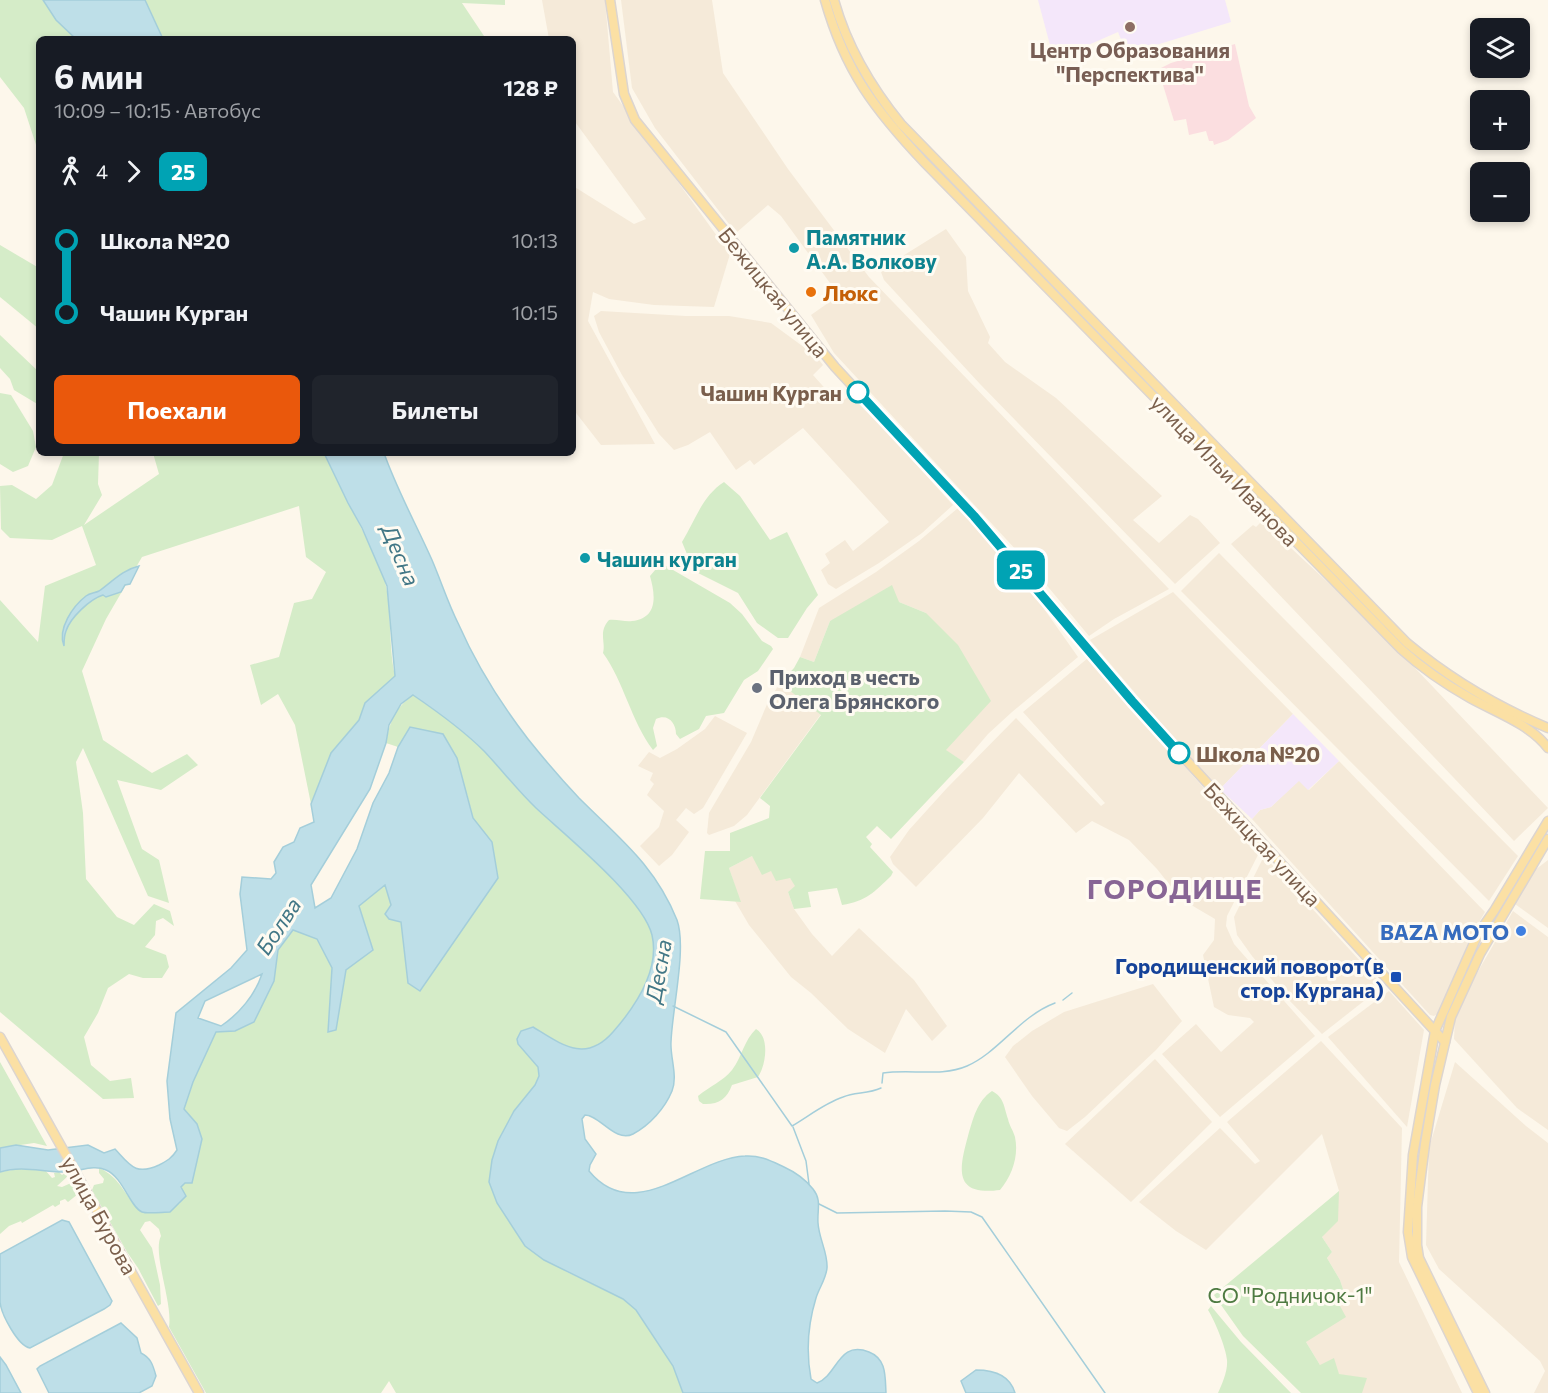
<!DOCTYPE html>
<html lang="ru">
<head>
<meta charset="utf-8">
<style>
	body { margin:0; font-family:Commissioner,sans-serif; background:#20242c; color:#f1f3f6; height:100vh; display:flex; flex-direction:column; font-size:22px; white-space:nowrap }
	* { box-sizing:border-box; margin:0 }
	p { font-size:20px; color:#9ea1a6 }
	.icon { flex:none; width:33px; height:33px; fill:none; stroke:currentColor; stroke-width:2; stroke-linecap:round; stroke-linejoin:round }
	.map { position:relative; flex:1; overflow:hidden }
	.details { position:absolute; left:36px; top:36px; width:540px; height:420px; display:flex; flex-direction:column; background:#171b24; border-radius:9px; box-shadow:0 3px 9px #0003 }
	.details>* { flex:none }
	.badge { padding:0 12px; border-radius:9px; font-size:21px; line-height:39px }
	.tools { position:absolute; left:1470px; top:18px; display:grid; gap:12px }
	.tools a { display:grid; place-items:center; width:60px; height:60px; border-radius:9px; background:#171b24; box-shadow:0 3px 9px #0003; font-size:30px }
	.map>.badge { position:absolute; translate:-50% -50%; box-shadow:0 0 0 3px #fff }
	.legs { display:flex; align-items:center; gap:9px; height:66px; padding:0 18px; font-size:20px }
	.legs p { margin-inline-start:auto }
	.head { display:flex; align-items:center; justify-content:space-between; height:102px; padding:0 18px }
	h1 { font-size:33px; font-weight:700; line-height:45px }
	.primary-button { display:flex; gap:12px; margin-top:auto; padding:12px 18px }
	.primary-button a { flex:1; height:69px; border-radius:9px; background:#ea580c; color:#fff; font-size:24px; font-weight:700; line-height:69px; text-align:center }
	.primary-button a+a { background:#20242c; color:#f1f3f6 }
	ul { padding:0 18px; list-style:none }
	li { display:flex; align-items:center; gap:21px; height:72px; font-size:22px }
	li i { display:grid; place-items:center; width:9px; height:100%; margin:0 8px; background:currentColor }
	li i::after { content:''; width:15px; height:15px; margin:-8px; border:4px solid; border-radius:50%; background:#171b24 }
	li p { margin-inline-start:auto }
	li:first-child i { background:linear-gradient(#0000 50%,currentColor 0) }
	li:last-child i { background:linear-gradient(currentColor 50%,#0000 0) }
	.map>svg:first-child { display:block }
	.residential { fill:#f5ead9 }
	.education { fill:#f4e7fa }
	.medical { fill:#fbdee0 }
	.green { fill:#d5ecc8 }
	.water { fill:#bedfe8; stroke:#a4ceda; stroke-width:1.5; fill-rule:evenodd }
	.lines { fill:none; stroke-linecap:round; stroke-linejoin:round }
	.stream { stroke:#a4ceda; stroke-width:1.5 }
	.primary-casing { stroke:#dcd5d0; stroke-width:11 }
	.primary { stroke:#fbe0a4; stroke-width:8 }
	.line-1-casing { stroke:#fff; stroke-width:14 }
	.line-1 { stroke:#00a3b4; stroke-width:9 }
	.education-dot { fill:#8d6e63; stroke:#fffbf2; stroke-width:2 }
	.culture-dot { fill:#0f9aa8; stroke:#fffbf2; stroke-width:2 }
	.food-dot { fill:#e8710a; stroke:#fffbf2; stroke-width:2 }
	.stop-1-dot { fill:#fff; stroke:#00a3b4; stroke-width:3 }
	.worship-dot { fill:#6b7280; stroke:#fffbf2; stroke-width:2 }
	.shop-dot { fill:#3f7fe0; stroke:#fffbf2; stroke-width:2 }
	.transit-dot { fill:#1a4fb4; stroke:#fffbf2; stroke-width:2 }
	.labels { text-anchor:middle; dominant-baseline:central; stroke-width:6; stroke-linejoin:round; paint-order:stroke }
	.education-label { font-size:21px; font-weight:bold; fill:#785e54; stroke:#fffbf2 }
	.culture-label { font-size:21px; font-weight:bold; fill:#0d838f; stroke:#fffbf2; text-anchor:start }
	.street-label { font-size:21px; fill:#7a5f4c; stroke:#fffbf2 }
	.food-label { font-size:21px; font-weight:bold; fill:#c56008; stroke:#fffbf2; text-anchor:start }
	.stop-label { font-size:21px; font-weight:bold; fill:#7a5f4c; stroke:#fffbf2; text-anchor:end }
	.worship-label { font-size:21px; font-weight:bold; fill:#5b616d; stroke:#fffbf2; text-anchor:start }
	.shop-label { font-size:21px; font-weight:bold; fill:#366cbe; stroke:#fffbf2; text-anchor:end }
	.transit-label { font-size:21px; font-weight:bold; fill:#164399; stroke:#fffbf2; text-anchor:end }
	.park-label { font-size:21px; fill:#4e7a41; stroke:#fffbf2 }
	.water-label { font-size:22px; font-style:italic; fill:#427786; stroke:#fffbf2 }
	.district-label { font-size:27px; font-weight:bold; letter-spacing:1.5px; fill:#886595; stroke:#fffbf2 }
</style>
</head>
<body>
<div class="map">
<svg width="1548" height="1393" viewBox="0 0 1548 1393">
	<rect width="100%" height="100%" fill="#fdf7eb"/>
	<g class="residential">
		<polygon points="542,0 605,0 613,92 730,254 714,307 654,305 609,299 593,292 588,321 655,444 601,445 573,409 573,186 634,224 646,219 573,119 573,39 549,39"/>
		<polygon points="621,0 712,0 723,73 788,169 869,277 1169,589 1114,619 1089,636 1029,564 834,353 811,315 828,303 830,283 781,216 768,205 736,233 655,128 632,88"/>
		<polygon points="946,229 966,257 968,291 990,337 988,343 1005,362 1056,398 1162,496 1133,520 1159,543 1190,515 1198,519 1220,543 1175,584 980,384 884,280 881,272 885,267"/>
		<polygon points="601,311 686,316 729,316 771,323 816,356 823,365 813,375 839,404 850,395 885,430 953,505 922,533 879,563 836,589 828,584 821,570 830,563 825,554 845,540 853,551 889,522 803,428 754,465 750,460 736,470 710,432 688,445 674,450 659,434 622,375 599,332 594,316"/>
		<polygon points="958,508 1030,589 1078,657 1012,712 988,734 964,762 945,750 926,613 899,602 830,621 814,662 800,657 819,608 876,572 919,541"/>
		<polygon points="1262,521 1378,629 1548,808 1514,841 1231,544 1253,525 1256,527"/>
		<polygon points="1219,553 1518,856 1489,901 1181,591"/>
		<polygon points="1173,592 1293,714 1220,789 1204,774 1090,640"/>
		<polygon points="1088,658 1260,851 1227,916 1226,926 1234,944 1315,1036 1220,1117 1162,1054 1196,1024 1221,1052 1254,1022 1250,1018 1228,1015 1214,1007 1203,955 1214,940 1215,919 1181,899 1157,869 1129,840 1092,821 1076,833 1019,773 983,818 916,887 893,864 890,857 909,830 947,788 1016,718 1101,806 1105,803 1023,712"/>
		<polygon points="780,683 821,714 747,815 734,826 709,835 707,833 709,813 751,742 768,702"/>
		<polygon points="715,716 747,733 703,808 694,814 686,808 676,820 689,832 672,855 659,866 640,846 659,827 664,811 647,795 654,784 650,780 653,773 638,766 649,752 660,758 677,749 705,729"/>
		<polygon points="1339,761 1485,912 1471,936 1439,1013 1434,1016 1430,1015 1252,819 1260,810 1271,807 1299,780 1309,790"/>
		<polygon points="752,856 771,871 790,878 796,886 788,892 794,909 812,934 832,956 859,928 914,980 947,1026 932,1041 906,1009 885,1053 848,1029 811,993 791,977 749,925 735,901 740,902 729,868"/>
		<polygon points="1264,856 1383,986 1322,1034 1287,998 1252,956 1237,935 1234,917"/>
		<polygon points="1548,860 1548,928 1515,904 1535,870"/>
		<polygon points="1513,911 1548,937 1548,1130 1517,1108 1454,1039 1455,1018 1477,973"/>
		<polygon points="1153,984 1182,1021 1156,1050 1085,1117 1067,1131 1059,1128 1032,1096 1005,1057 1013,1046 1032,1031 1064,1012"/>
		<polygon points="1389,991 1424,1030 1407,1127 1328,1037"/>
		<polygon points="1321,1041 1402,1128 1399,1262 1462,1393 1362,1393 1362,1389 1339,1374 1320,1365 1306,1342 1346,1298 1340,1280 1327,1258 1332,1252 1322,1237 1339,1191 1322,1134 1206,1250 1176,1231 1139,1202 1220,1128 1255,1164 1260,1161 1227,1122"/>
		<polygon points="1155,1059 1212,1122 1131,1202 1065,1144"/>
		<polygon points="1455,1062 1526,1126 1548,1143 1548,1393 1534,1393 1545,1371 1540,1361 1439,1269 1426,1245 1429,1148"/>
	</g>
	<g class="education">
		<polygon points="1038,0 1225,0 1231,22 1127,54 1118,32 1054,60"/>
		<polygon points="1293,714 1339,761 1308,790 1299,781 1271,807 1260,810 1252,819 1220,789"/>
	</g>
	<polygon class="medical" points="1235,44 1249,106 1256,118 1228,140 1214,145 1213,141 1209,141 1206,131 1189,135 1186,119 1174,121 1163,85 1160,85 1155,71 1171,63"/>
	<g class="green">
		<polygon points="0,0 43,0 56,20 76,39 39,39 39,154 24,108 0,77"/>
		<polygon points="145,0 505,0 505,5 462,3 486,39 163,39"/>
		<polygon points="0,245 39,268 39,329 0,297"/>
		<polygon points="0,335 39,372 39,405 14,390 10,379 0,368"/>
		<polygon points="0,393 11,395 33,431 36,447 28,466 13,472 0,464"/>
		<path d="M64,453H99L98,484L102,495L84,525L159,474L153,453H324L381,568C394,604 387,640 395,676L365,703L359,720L331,753L311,804L295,725L278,694L261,705L250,665L279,657L294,603L312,599L326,572L306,557L299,506L142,557L106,619L82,671L103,740L152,773L187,754L198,765L161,790L117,780L142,849L159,860L169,903L148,896L83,748L76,762L83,813L86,879L117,917L134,925L154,904L170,911L174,926L163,918L156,921L155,935L145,947L166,955L169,967L162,978H143L129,974L108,988L98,1013L84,1037L91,1065L110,1081L131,1078L134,1098L103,1099L0,1012V600L38,642L45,586L96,565L82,526L52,540L10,538L1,529L0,486L12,485L36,499L52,485Z"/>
		<path d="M724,482L740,496L770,540L787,532L818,595L807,608L788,638H778L757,623L738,593L694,571L682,542C695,521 702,496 724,482Z"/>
		<path d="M661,563L730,603L742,614L762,641L771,646L773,649L758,671L744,680L724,713L706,716L699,729L680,739L676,734C676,723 668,713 656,719L653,728L657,746L653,750C631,721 624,682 603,653C606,642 598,632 609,620C617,619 625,622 632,621C659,618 655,594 650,576Z"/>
		<path d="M892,585L899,602L926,613L958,645L991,701L946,750L964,762L891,839L877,826L866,837L872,844L870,847L893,872L891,876C874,892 867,901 842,905L837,888L808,892L811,907L794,909L788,892L795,886L790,878L776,881L771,871L762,875L752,856L729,868L741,902L700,899L705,851H730V833L769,818L770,806L760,798L821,715L780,683L794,668L800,657L814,662L830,621Z"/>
		<path d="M413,695C438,712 463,730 484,751C502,770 517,791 536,808C565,835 643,898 652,934C660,970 635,1007 613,1032C585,1064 561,1044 533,1027L521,1031L517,1039L518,1044L538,1067L539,1076L535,1085L514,1111L498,1141L489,1182L497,1203L525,1246L567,1272L623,1299L636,1310L673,1366L683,1393H396L389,1381L381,1393H206L169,1327C173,1303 152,1253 161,1236L159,1229L150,1221L145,1222L140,1230L152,1248L160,1285L161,1304L158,1306L138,1268L127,1252L92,1190L94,1185L103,1183L104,1179L99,1173V1168C121,1177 125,1198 142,1212L179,1204L185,1196L181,1187L185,1183L192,1182L196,1165L197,1124L184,1109L198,1062L216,1032L235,1031L274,981L278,950L293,930L317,939L332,968L328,1031L346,970L373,950L359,906L385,884L391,905L389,919L401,922L408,983L420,991L498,878L492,842L473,818L467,794L410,727L398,747L386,743C390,721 395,708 413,695Z"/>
		<path d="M756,1029C770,1037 766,1065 758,1077L732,1085C727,1099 718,1105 703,1104L699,1101L698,1096C710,1086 722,1082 732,1070C742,1057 744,1040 756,1029Z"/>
		<polygon points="0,1062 47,1146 34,1143 0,1148"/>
		<path d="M992,1091C1004,1097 1004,1107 1008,1119C1009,1125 1013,1130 1015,1137C1019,1156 1012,1176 1000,1190C953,1196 959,1169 968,1136C973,1119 977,1101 992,1091Z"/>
		<polygon points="24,1168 45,1170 52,1178 55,1177 54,1173 59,1172 62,1175 65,1173 68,1176 57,1186 62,1187 71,1183 74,1184 78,1194 68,1202 65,1199 60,1201 60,1204 55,1207 53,1205 22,1223 21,1221 9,1226 0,1234 0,1172"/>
		<polygon points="1339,1191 1338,1221 1322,1237 1332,1252 1327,1258 1340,1280 1346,1298 1340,1306 1346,1317 1306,1342 1320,1365 1334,1358 1339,1374 1367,1378 1362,1393 1301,1393 1243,1336 1214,1295"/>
		<path d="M1211,1306L1241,1342L1291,1393H1218C1222,1384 1228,1371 1227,1360C1226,1348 1215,1321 1208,1310Z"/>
	</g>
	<g class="water">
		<polygon points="43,0 145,0 163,39 76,39 56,20"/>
		<path d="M324,453H384C397,490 416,524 432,560C441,581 448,603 458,623C476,664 501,704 528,739C544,759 561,779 579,798C619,838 655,865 677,920C687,948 672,1010 671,1042C670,1057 678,1076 672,1091C665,1108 650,1125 633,1134C615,1143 600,1115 585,1115L582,1119L585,1139L596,1154L590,1165L589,1171C635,1227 694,1158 745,1156C760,1155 771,1161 784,1167C795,1172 805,1179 813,1189C822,1200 817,1210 818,1223C819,1239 828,1253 827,1268C826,1279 819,1288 816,1298C808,1324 806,1352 811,1379L817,1383C838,1375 838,1340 869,1352C887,1359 885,1377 886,1393H683L673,1366L636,1310L623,1299L544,1260L525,1246L497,1203L489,1182L492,1160L498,1141L514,1111L535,1085L539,1076L538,1067L518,1044L517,1039L521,1031L533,1027C561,1044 585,1064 613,1032C635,1007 660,970 652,935C643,898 565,835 536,808C518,791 502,770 484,751C463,730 438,712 413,695L401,704L389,725L386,743L370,789L311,885L315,908L331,898L357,849L373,803L389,773L398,747L410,727L443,734L457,758L473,818L492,842L498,878L420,991L408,983L401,922L389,919L385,914L391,905L385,885L359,906L373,950L346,970L336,1030L328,1032L332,968L317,939L293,930L278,950L274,981L254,1022L235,1031L216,1032L193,1082L184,1109L197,1124L202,1139L192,1183H185L181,1187L186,1196L170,1212C163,1212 147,1214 142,1212C130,1207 123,1177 106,1170C93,1164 79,1172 65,1172C42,1172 22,1165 0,1172V1148L16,1145L48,1150L88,1145L104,1153L115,1149C130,1165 135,1176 159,1165C167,1161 172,1158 177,1150L170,1119L167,1081L176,1013L231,968L247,950L240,894L242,877L271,879L276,873L274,862L283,847L294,842L300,828L314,822L311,804L331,753L359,720L365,703L395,676L387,586L362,528L348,503ZM262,974C255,995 239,1014 221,1026L198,1018L205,1001Z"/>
		<path d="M139,566L130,584L125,585L121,592L106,597L103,595C90,599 70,618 66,631C64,636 64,641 64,646C57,629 73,606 86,596C90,593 95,593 99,591C112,582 122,570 139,566Z"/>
		<path d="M62,1220L69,1222L112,1301L110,1305L104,1309L30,1348C18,1346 1,1314 0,1302C0,1287 0,1270 0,1254Z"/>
		<path d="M121,1323L137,1338L141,1353C151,1358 153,1365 156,1376L152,1386L139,1393H49L37,1369L40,1366Z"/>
		<polygon points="0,1357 6,1365 21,1393 0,1393"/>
		<path d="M976,1370C993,1370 1010,1375 1015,1393H966L961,1381Z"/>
	</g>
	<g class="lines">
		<g class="stream">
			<polyline points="1063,1000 1072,993"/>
			<path d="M673,1006L726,1032L792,1126C809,1116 825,1103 843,1097C855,1092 868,1094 881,1088"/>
			<path d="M882,1083L883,1073C910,1069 942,1077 967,1066C999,1052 1020,1016 1055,1003"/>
			<polyline points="793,1127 806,1161 809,1184"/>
			<polyline points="819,1204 837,1213 945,1211 971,1212 982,1217 1105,1393"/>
		</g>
		<defs>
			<g id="primary">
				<polyline points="610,0 624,94 635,120 835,367 999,544 1132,701 1445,1042"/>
				<path d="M825,0C845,71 875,110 925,163L1401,649C1422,668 1445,684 1470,698C1495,712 1530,724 1548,748"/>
				<path d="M834,0C847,47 870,86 901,124L1407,643C1449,678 1498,707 1548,728"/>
				<polyline points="0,1037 199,1393"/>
				<polyline points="1478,1393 1412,1257 1408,1232 1413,1155 1435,1031 1478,934 1494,911 1548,821"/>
				<polyline points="1485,1393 1419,1258 1417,1245 1417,1207 1425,1144 1435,1085 1451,1017 1480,954 1548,839"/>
			</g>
		</defs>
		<use href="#primary" class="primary-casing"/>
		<use href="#primary" class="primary"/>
	</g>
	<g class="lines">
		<defs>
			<polyline id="line-1" points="858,392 974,516 1132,701 1179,753"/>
		</defs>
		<use href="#line-1" class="line-1-casing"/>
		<use href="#line-1" class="line-1"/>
	</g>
	<circle class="education-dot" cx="1130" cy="27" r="6"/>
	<g class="culture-dot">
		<circle cx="794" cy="248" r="6"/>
		<circle cx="585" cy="558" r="6"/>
	</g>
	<circle class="food-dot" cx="811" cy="292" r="6"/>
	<g class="stop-1-dot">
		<circle cx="858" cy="392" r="10"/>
		<circle cx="1179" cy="753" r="10"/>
	</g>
	<circle class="worship-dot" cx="757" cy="688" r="6"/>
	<circle class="shop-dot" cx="1521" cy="931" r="6"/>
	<rect class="transit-dot" x="1390" y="971" width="12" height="12" rx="3"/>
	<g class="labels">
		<g class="education-label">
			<text x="1130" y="49">Центр Образования<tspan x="1130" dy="24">"Перспектива"</tspan></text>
		</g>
		<g class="culture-label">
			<text x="806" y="236">Памятник<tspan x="806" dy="24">А.А. Волкову</tspan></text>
			<text x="597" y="558">Чашин курган</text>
		</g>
		<g class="street-label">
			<text transform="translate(774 292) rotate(51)">Бежицкая улица</text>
			<text transform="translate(1225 470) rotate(46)">улица Ильи Иванова</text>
			<text transform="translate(1263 844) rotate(47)">Бежицкая улица</text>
			<text transform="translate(100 1215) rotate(61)">улица Бурова</text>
		</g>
		<g class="food-label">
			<text x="823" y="292">Люкс</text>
		</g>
		<g class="stop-label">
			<text x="842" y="392">Чашин Курган</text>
			<text x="1196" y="753" text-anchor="start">Школа №20</text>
		</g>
		<g class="worship-label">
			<text x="769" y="676">Приход в честь<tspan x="769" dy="24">Олега Брянского</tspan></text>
		</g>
		<g class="shop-label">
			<text x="1509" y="931">BAZA MOTO</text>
		</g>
		<g class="transit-label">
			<text x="1384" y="965">Городищенский поворот(в<tspan x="1384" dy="24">стор. Кургана)</tspan></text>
		</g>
		<g class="park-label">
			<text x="1290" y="1294">СО "Родничок-1"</text>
		</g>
		<g class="water-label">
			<text transform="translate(401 555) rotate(67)">Десна</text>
			<text transform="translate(278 926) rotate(-57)">Болва</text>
			<text transform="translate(658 971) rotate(-80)">Десна</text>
		</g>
		<g class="district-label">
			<text x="1175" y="888">ГОРОДИЩЕ</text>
		</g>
	</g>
</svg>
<div class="tools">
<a><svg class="icon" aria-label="layers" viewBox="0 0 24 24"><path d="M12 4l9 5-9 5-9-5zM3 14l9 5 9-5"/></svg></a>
<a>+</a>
<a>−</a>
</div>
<b class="badge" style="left:1021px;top:570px;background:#00a3b4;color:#fff">25</b>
<section class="details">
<div class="head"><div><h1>6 мин</h1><p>10:09 – 10:15 · Автобус</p></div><b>128 ₽</b></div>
<div class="legs"><svg class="icon" aria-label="walk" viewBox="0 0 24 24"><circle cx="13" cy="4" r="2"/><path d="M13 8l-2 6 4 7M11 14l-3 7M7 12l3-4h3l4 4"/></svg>4<svg class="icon" aria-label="forward" viewBox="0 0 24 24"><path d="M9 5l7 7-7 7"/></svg><b class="badge" style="background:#00a3b4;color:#fff">25</b></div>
<ul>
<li><i style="color:#00a3b4"></i><b>Школа №20</b><p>10:13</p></li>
<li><i style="color:#00a3b4"></i><b>Чашин Курган</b><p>10:15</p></li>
</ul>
<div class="primary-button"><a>Поехали</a><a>Билеты</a></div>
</section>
</div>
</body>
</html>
